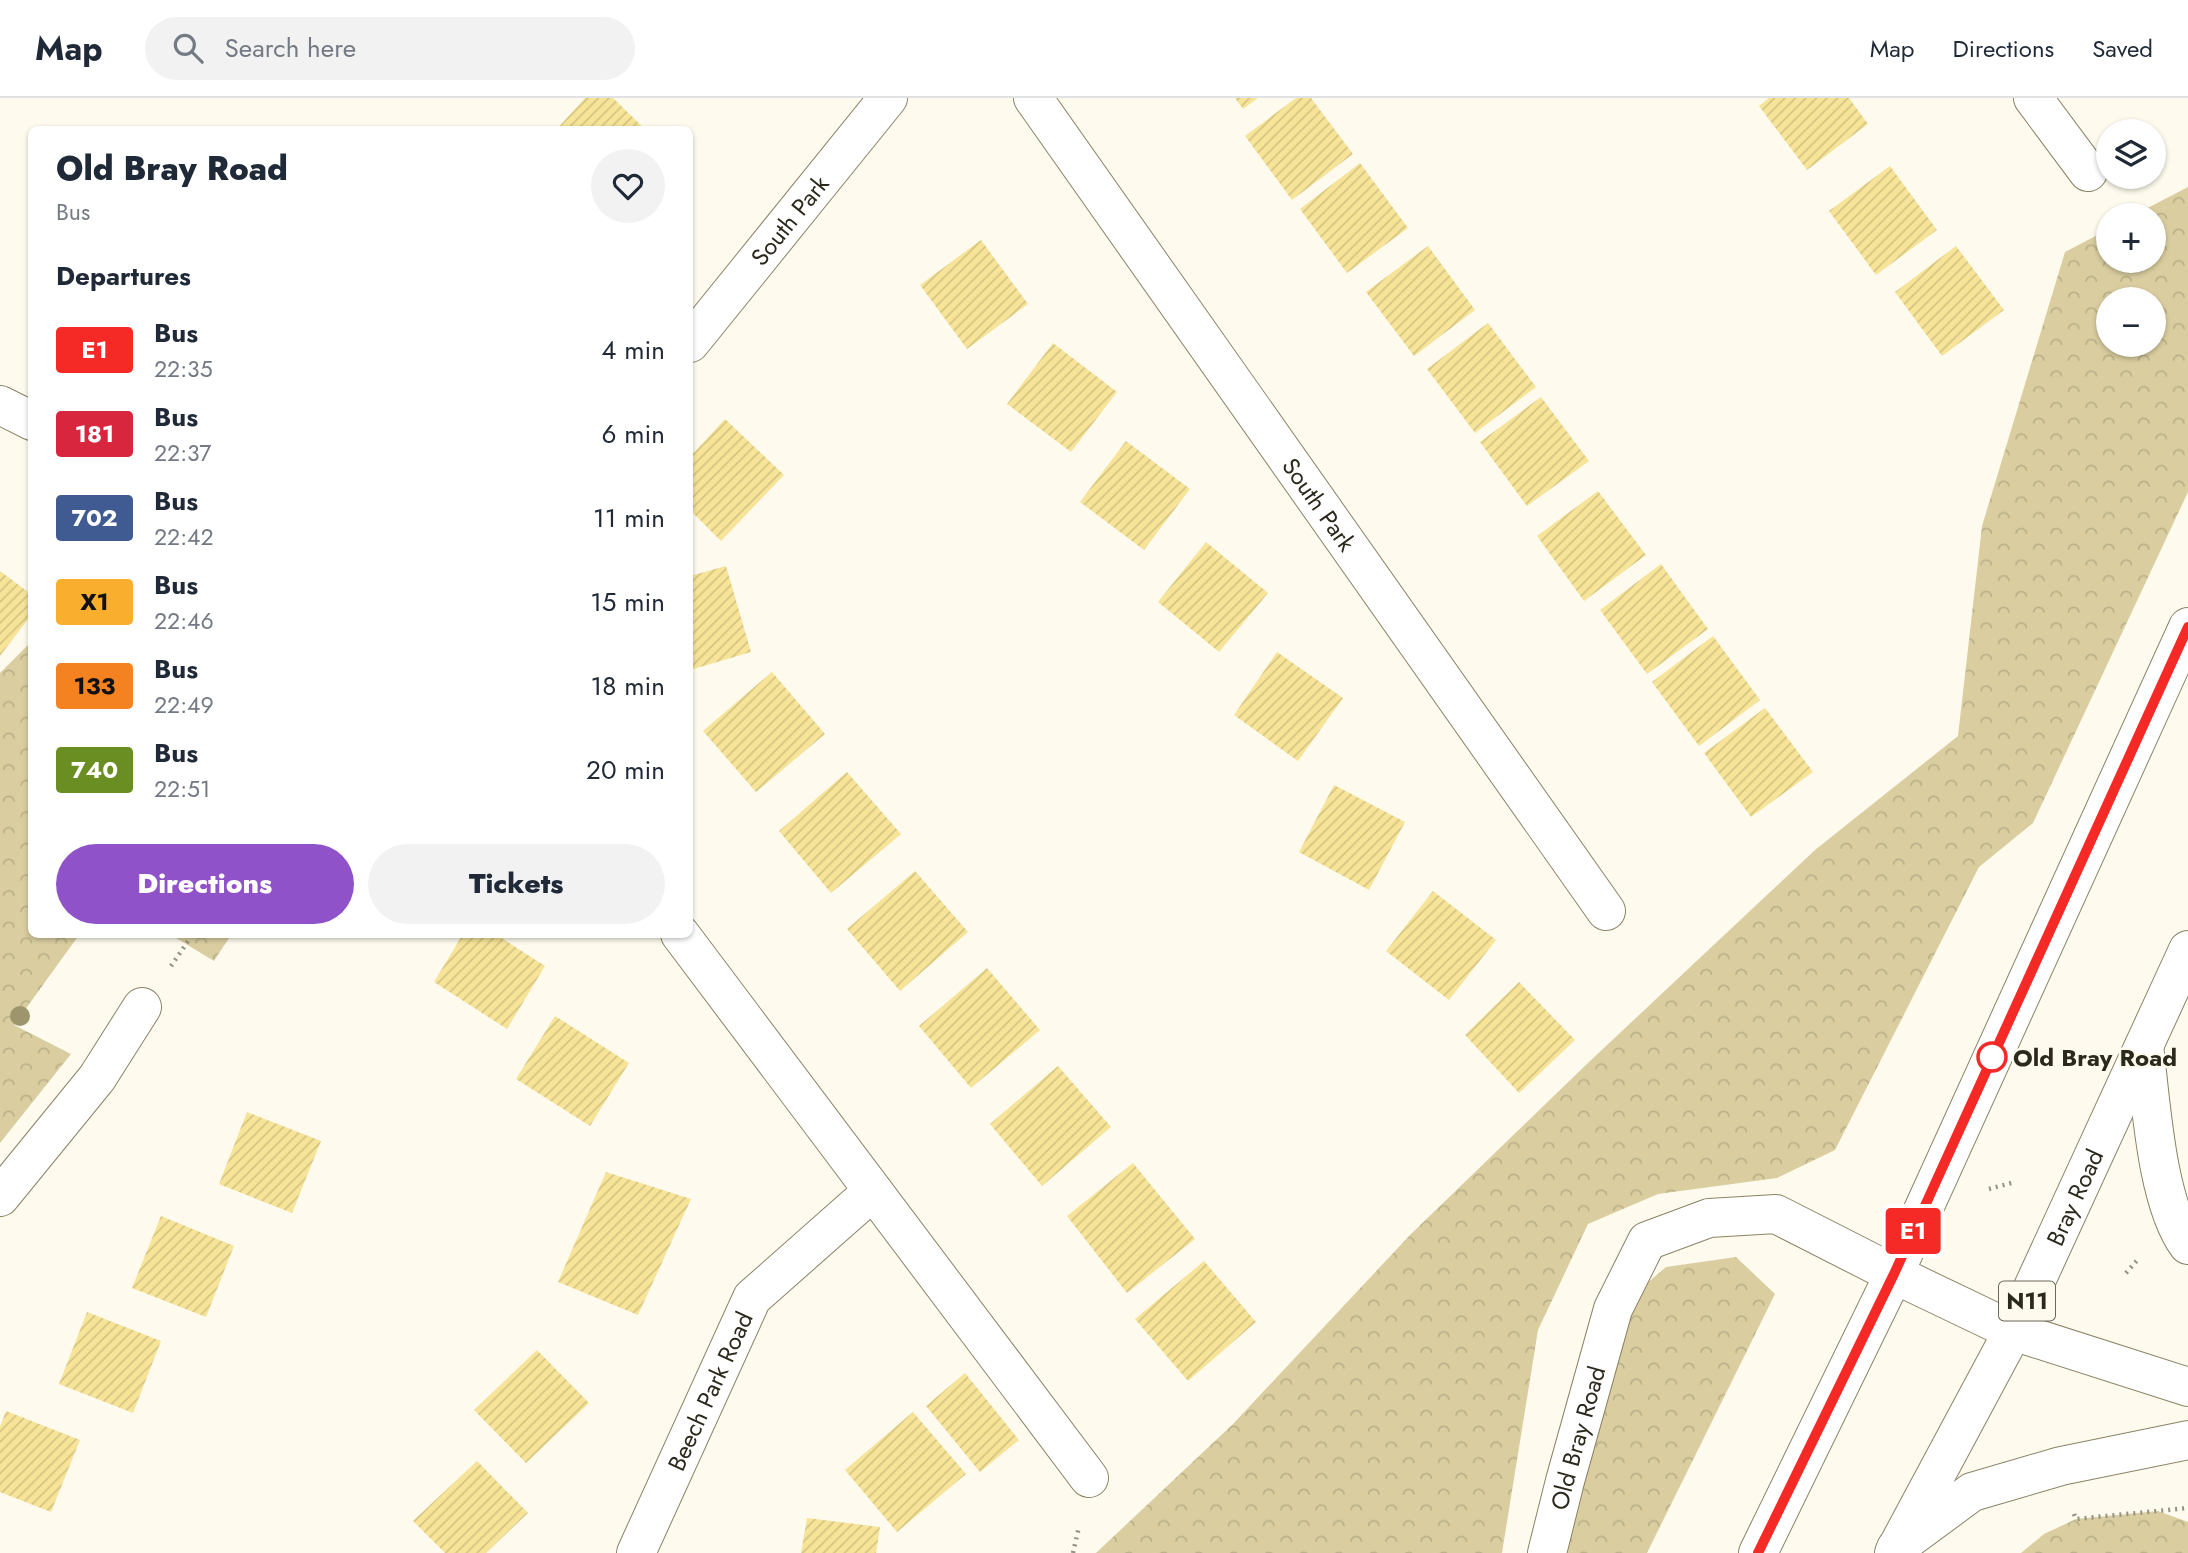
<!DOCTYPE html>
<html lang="en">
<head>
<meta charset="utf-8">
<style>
	body { margin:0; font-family:Jost,sans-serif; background:#f2f2f3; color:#1f2937; height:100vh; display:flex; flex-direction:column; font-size:26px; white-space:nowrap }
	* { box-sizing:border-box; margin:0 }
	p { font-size:23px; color:#747a83 }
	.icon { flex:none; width:38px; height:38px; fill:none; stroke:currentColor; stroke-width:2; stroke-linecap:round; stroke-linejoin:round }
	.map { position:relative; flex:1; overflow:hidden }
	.details { position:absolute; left:28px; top:28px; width:665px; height:812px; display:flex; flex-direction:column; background:#fff; border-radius:10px; box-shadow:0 2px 5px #0004 }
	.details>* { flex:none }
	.badge { padding:0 14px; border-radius:5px; font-size:24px; line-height:46px }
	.controls { position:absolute; left:2096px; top:21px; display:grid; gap:14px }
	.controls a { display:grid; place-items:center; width:70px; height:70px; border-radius:50%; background:#fff; box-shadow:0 2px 5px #0004; font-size:35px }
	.map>.badge { position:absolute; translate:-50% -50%; box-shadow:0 0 0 4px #fff }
	h2 { padding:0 28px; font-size:26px; line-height:63px }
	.round { display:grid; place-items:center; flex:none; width:74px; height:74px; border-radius:37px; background:#f2f2f3 }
	.head { display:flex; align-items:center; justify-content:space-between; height:119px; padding:0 28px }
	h1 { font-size:33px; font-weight:800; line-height:52px }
	.button { display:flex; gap:14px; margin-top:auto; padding:14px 28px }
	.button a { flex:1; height:80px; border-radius:42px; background:#9052c8; color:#fff; font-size:28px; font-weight:800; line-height:80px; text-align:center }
	.button a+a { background:#f2f2f3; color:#1f2937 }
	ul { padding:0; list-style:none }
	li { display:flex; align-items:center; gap:21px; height:84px; padding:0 28px }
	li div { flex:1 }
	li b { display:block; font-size:26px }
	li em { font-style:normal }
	li .badge { min-width:77px; font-weight:700; text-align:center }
	header { display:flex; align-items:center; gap:42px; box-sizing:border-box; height:98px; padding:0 35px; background:#fff; border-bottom:2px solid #e0e1e3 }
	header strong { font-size:33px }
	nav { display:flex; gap:38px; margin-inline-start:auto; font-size:24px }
	.search { width:490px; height:63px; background:#f2f2f3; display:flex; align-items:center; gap:18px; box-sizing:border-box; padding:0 24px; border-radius:38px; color:#747a83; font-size:26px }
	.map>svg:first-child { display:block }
	.forest { fill:url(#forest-crowns); fill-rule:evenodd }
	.building { fill:url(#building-hatch) }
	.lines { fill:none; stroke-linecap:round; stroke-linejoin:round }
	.minor-casing { stroke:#8b8366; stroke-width:40 }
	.major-casing { stroke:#8b8366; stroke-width:40 }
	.highway-casing { stroke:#8b8366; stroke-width:40 }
	.path { stroke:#959285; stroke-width:4.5; stroke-dasharray:2 5; stroke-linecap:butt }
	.minor { stroke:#fff; stroke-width:38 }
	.major { stroke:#fff; stroke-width:38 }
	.highway { stroke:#fff; stroke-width:38 }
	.tree { fill:#9d956c }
	.line-casing { stroke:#fff; stroke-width:16 }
	.line { stroke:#f52a26; stroke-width:10 }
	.stop-dot { fill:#fff; stroke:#f52a26; stroke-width:3.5 }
	.labels { text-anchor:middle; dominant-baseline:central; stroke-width:5; stroke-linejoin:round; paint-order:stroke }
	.shield { fill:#fefbee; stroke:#6a675b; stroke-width:2 }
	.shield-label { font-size:23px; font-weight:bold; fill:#2b281c }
	.street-label { font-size:24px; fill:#2b281c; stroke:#fefbee }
	.stop-label { font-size:24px; font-weight:bold; fill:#2b281c; stroke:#fefbee; text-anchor:start }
</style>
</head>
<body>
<header>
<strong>Map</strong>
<div class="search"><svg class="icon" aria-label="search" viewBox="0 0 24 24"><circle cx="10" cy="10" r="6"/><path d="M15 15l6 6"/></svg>Search here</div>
<nav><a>Map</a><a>Directions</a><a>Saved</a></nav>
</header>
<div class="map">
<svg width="2188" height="1455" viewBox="0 0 2188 1455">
	<defs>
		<pattern id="forest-crowns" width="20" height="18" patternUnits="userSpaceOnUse" patternTransform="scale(1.75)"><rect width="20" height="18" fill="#dacea0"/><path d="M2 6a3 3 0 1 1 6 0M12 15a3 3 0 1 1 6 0" fill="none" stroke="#bbb189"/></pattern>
		<pattern id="building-hatch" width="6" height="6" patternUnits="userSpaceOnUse" patternTransform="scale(1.75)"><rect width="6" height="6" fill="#f7e498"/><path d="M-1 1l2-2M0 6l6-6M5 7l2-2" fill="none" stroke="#d4c482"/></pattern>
	</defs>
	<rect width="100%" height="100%" fill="#fefbee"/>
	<g class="forest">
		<path d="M2188,89V394L2033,725L1979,769L1835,1052L1777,1080L1658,1096L1588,1126L1538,1232L1502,1455H1096L1233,1326L1410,1137L1590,963L1815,752L1958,638L1982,428L2065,154L2109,131V163H2154V117H2134ZM2109,201H2154V247H2109Z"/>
		<polygon points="31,544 32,836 79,837 14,927 71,956 0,1045 0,575"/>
		<polygon points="171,837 231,837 214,863"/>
		<polygon points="1736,1159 1775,1196 1647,1455 1551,1455 1625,1204 1666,1169"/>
		<polygon points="2158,1413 2188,1424 2188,1455 2021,1455 2044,1436 2076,1421"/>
	</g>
	<g class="building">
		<polygon points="585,0 613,0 646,32 556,32"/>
		<polygon points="1235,0 1258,0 1243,11"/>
		<polygon points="1296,0 1311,0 1353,56 1292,102 1245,38"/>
		<polygon points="1769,0 1849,0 1868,26 1807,72 1759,8"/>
		<polygon points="1360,65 1408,130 1347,175 1300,111"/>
		<polygon points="1890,68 1937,132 1876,177 1829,113"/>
		<polygon points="981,142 1028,206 967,251 920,187"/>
		<polygon points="1428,148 1475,212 1414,258 1366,194"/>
		<polygon points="1956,148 2004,212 1942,258 1895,194"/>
		<polygon points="1488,225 1536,289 1475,335 1427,271"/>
		<polygon points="1053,245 1117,294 1071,354 1007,306"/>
		<polygon points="1541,299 1589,363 1527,408 1480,344"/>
		<polygon points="725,321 784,377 721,443 690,412 690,359"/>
		<polygon points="1126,343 1190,391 1144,452 1080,404"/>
		<polygon points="1598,393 1646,457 1584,503 1537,438"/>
		<polygon points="1206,444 1268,495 1219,554 1158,504"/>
		<polygon points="1661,466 1708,531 1647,576 1600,512"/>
		<polygon points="726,468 751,554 690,572 690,478"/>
		<polygon points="0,473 32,497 32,516 0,558"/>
		<polygon points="1713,538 1760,602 1699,648 1652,584"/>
		<polygon points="1277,554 1343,600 1298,663 1234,617"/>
		<polygon points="772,574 825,636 756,694 703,633"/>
		<polygon points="1765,610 1813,674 1751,719 1704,655"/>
		<polygon points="847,674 901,736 831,795 779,733"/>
		<polygon points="1334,687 1405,724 1369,792 1299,754"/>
		<polygon points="915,773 968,834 900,893 847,831"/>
		<polygon points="1433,793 1496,842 1449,902 1386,853"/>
		<polygon points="463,836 495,836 545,868 507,931 434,884"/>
		<polygon points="987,870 1040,932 971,990 919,928"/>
		<polygon points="1519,884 1575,942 1519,995 1465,937"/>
		<polygon points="555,918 629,965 590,1028 516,981"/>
		<polygon points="1058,968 1111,1029 1042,1088 990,1026"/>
		<polygon points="247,1014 321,1043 292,1115 219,1086"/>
		<polygon points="1133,1065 1195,1141 1127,1195 1067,1118"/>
		<polygon points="606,1074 691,1101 638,1217 558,1184"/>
		<polygon points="161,1118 234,1148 206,1219 132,1190"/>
		<polygon points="1204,1163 1256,1224 1188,1283 1135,1221"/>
		<polygon points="87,1214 161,1243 133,1315 59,1286"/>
		<polygon points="537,1252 589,1305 526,1365 474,1312"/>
		<polygon points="965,1275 1019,1342 980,1374 926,1308"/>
		<polygon points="6,1313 80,1342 51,1414 0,1394 0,1329"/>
		<polygon points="913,1314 966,1376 897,1434 845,1372"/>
		<polygon points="477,1363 528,1415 486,1455 445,1455 413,1423"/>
		<polygon points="807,1420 880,1429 876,1455 801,1455"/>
	</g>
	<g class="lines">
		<defs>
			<g id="minor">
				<path id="s1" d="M1033,0L1606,813"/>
				<polyline points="2033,0 2088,74"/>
				<path id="s2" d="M690,245L888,0"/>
				<polyline points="0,307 32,323"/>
				<polyline points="680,836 1089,1380"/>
				<polyline points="0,1099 97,980 142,909"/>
				<path id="s3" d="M636,1455L752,1200L873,1093"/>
				<path id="s4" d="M1547,1455L1565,1383L1613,1211L1647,1143L1709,1120L1776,1116L1894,1176"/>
			</g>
			<g id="major">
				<path d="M2144,948C2151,1002 2156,1104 2188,1147"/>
				<polyline points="1894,1176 2013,1233 2188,1289"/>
				<polyline points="1896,1450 1972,1394 2061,1368 2188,1342"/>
			</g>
			<g id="highway">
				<polyline points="1758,1455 1894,1176 2188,529"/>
				<path id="s5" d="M1894,1455L2013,1233L2188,852"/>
			</g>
		</defs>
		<use href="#minor" class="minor-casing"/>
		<use href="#major" class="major-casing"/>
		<use href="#highway" class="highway-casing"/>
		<g class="path">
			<polyline points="171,868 193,836"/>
			<polyline points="1989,1091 2015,1084"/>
			<polyline points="2126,1175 2139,1160"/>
			<polyline points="2074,1416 2076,1421 2188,1410"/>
			<polyline points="1073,1455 1079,1429"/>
		</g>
		<use href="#minor" class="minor"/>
		<use href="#major" class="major"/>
		<use href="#highway" class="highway"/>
	</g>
	<circle class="tree" cx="20" cy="918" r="10"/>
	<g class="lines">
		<defs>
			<polyline id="line" points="1758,1455 1894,1176 2188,529"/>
		</defs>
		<use href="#line" class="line-casing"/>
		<use href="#line" class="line"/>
	</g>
	<circle class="stop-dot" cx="1992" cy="959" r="14"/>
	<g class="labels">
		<rect class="shield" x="1999" y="1183.5" width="56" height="39" rx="5"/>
		<g class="shield-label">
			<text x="2027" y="1203">N11</text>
		</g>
		<g class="street-label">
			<text stroke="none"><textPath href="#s2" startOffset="158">South Park</textPath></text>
			<text stroke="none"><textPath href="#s1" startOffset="497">South Park</textPath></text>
			<text stroke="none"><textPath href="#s5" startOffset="399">Bray Road</textPath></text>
			<text stroke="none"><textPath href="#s3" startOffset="178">Beech Park Road</textPath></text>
			<text stroke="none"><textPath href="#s4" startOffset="119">Old Bray Road</textPath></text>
		</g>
		<g class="stop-label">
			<text x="2013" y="959">Old Bray Road</text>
		</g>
	</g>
</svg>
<div class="controls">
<a><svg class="icon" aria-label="layers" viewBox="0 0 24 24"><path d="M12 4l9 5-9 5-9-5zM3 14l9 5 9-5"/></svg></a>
<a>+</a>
<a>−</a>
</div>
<b class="badge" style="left:1913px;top:1133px;background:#f52a26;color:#fff">E1</b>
<section class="details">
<div class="head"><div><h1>Old Bray Road</h1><p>Bus</p></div><a class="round"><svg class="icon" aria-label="heart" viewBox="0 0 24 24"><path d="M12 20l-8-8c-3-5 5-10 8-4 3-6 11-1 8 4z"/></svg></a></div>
<h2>Departures</h2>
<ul>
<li><span class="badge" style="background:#f52a26;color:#fff">E1</span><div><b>Bus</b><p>22:35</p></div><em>4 min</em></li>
<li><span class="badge" style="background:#d7263d;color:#fff">181</span><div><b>Bus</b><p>22:37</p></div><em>6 min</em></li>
<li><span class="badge" style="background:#3f5b92;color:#fff">702</span><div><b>Bus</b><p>22:42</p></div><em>11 min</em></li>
<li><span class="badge" style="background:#f9af2d;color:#111">X1</span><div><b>Bus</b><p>22:46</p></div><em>15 min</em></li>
<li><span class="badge" style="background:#f58220;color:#111">133</span><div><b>Bus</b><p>22:49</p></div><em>18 min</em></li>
<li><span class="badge" style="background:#6b8e23;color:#fff">740</span><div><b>Bus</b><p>22:51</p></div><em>20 min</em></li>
</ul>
<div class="button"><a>Directions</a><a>Tickets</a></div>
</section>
</div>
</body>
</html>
